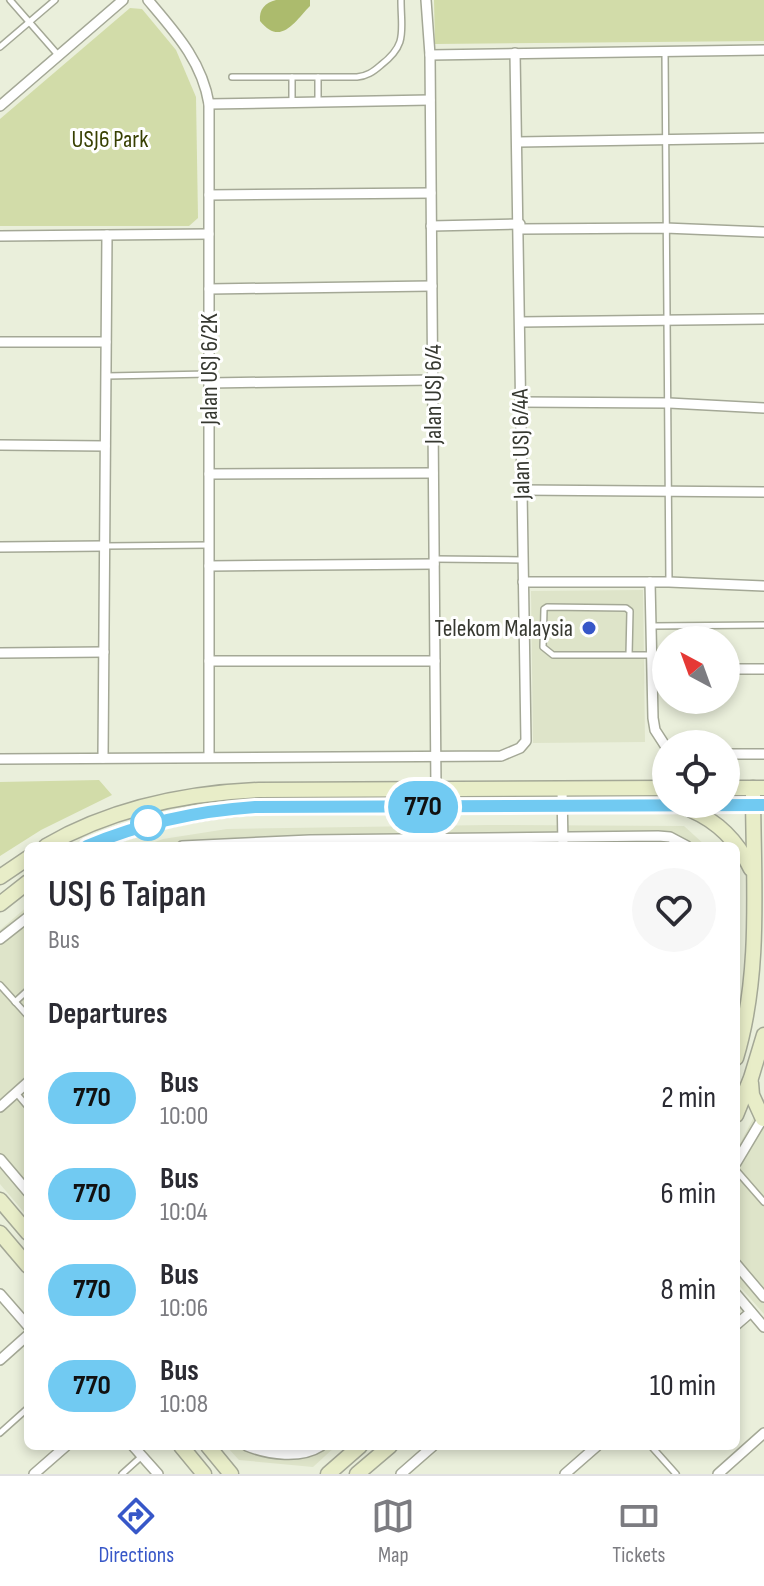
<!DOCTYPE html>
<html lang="en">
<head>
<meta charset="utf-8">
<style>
	body { margin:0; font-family:"Sofia Sans Condensed",sans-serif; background:#f7f7f7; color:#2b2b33; height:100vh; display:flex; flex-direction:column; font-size:30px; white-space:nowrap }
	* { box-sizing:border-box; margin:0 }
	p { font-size:26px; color:#7c7c81 }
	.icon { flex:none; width:44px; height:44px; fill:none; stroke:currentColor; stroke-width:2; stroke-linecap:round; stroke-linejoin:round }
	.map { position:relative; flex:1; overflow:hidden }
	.panel { position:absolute; left:24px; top:842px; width:716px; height:608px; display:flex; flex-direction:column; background:#fff; border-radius:12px; box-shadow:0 4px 12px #0003 }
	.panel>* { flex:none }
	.badge { padding:0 16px; border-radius:26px; font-size:28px; line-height:52px }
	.needle { width:52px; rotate:319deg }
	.buttons { position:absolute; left:652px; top:626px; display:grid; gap:16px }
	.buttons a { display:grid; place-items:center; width:88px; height:88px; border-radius:50%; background:#fff; box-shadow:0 4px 12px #0003; font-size:40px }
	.map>.badge { position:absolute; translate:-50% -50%; box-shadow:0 0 0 4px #fff }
	h2 { padding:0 24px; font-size:30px; line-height:72px }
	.round { display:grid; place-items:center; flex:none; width:84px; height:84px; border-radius:42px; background:#f7f7f7 }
	.overview { display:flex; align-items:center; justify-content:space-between; height:136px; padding:0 24px }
	h1 { font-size:38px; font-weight:600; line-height:60px }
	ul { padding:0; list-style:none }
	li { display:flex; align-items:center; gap:24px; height:96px; padding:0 24px }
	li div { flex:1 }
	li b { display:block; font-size:30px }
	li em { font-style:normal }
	li .badge { min-width:88px; font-weight:700; text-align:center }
	.dock { display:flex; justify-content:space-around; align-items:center; height:112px; border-top:2px solid #e1e1e2; background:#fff; font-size:22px; color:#7c7c81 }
	.dock a { display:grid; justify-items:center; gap:4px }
	.dock .on { color:#3757c8 }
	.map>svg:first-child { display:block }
	.built { fill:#dee4c9 }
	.green { fill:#d2dca9 }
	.water { fill:#acbb6d }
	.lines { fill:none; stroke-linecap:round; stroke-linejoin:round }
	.lane-casing { stroke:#a4a896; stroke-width:8 }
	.street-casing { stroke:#a4a896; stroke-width:12 }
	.secondary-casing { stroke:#a4a896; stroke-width:17 }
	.lane { stroke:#fff; stroke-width:5 }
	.street { stroke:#fff; stroke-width:9 }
	.secondary { stroke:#e8edc8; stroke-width:14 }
	.line-casing { stroke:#fff; stroke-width:18 }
	.line { stroke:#71caf2; stroke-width:12 }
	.poi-dot { fill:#3757c8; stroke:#fff; stroke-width:3 }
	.stop-dot { fill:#fff; stroke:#71caf2; stroke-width:4 }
	.labels { text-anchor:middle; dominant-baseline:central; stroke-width:6; stroke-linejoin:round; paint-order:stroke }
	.park-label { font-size:24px; fill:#384002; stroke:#fff }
	.street-label { font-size:24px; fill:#363830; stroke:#fff }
	.poi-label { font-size:24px; fill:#363830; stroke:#fff; text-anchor:end }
</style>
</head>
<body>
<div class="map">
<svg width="764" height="1474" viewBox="0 0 764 1474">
	<rect width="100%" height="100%" fill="#eaefdb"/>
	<g class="built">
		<polygon points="643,590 645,742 533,743 531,591"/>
		<polygon points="488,825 684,826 706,846 144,846 163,839 227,829"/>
		<polygon points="28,906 28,1217 0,1184 0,930"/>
		<polygon points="764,1098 764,1314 736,1282 736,1151"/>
		<polygon points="226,1446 336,1446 313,1467 239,1460"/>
	</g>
	<g class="green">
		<polygon points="434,0 764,0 764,41 435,44"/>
		<polygon points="130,8 142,9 176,50 196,97 198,218 189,226 0,226 0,119"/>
		<polygon points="99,780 112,795 41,830 0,856 0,782"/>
	</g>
	<path class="water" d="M276,0H310V6C295,21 281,47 260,21C259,9 265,3 276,0Z"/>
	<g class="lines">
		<defs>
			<g id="lane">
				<polyline points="10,0 59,56"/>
				<polyline points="0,47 55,0"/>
				<polyline points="665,52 669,582"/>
				<path d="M232,77H357C367,76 373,72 381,65C408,44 401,32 401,0"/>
				<polyline points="318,77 318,102"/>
				<polyline points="292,102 292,77"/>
				<polyline points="107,376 209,374"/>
				<polyline points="105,546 209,545"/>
				<polyline points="434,559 522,560"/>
				<polyline points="652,626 764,625"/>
				<polyline points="629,655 630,611 626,608 547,607 544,609 543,647 553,655 652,655"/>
				<polyline points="0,985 28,1016"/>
				<polyline points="15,1002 28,990"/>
				<polyline points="17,1094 28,1107"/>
				<polyline points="736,1170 764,1202"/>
				<polyline points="0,1433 28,1408"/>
				<polyline points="651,1446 676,1474"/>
				<polyline points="122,1474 142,1456"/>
			</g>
			<g id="street">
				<path d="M148,0C175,32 202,61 209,104V757"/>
				<polyline points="426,0 430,55 436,789"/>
				<polyline points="430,55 764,50"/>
				<polyline points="209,104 430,100"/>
				<polyline points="0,106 123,0"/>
				<polyline points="518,142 764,138"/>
				<polyline points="209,195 431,193"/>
				<polyline points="431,226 520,224"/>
				<polyline points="520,229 665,228 764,232"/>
				<polyline points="0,236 209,234"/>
				<polyline points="209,289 432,286"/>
				<polyline points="520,322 764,319"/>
				<polyline points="0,342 106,342"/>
				<polyline points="209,383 433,380"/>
				<polyline points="520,402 669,403 764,408"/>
				<polyline points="0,445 105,446"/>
				<polyline points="209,474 433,473"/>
				<polyline points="521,490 764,492"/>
				<polyline points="0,547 104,546"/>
				<polyline points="209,566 434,564"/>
				<polyline points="523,582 669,582 764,586"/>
				<polyline points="650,582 653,718 655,730 666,747"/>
				<polyline points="0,653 104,652"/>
				<polyline points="209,661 435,661"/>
				<polyline points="726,669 764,669"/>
				<polyline points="653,670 666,670"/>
				<polyline points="726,754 764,754"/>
				<polyline points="103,758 107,235"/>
				<polyline points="0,759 501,756 520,748 526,741 515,53"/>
				<polyline points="562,789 563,846"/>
				<polyline points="182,846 310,840 658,836 670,837 687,846"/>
				<polyline points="0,939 28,917"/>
				<polyline points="0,1107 28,1082"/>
				<polyline points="0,1159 28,1192"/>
				<polyline points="736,1163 764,1116"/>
				<polyline points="736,1264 764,1297"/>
				<polyline points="0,1294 28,1326"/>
				<polyline points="736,1294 764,1327"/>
				<polyline points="736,1325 751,1312"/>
				<polyline points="0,1360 28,1335"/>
				<polyline points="133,1446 158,1474"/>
				<path d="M247,1446C269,1455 301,1459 321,1446"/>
				<polyline points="34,1474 66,1446"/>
				<polyline points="401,1474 433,1446"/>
				<polyline points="565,1474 597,1446"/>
				<polyline points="718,1474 764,1433"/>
			</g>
			<g id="secondary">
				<polyline points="726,788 764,788"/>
				<path d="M691,810C719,822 738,842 751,869"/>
				<path d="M46,846C112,808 185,793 259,790L666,788"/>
				<path d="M87,846C142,823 195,811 255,807L764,805"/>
				<polyline points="0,877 28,858"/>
				<polyline points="0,904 28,882"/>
				<path d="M736,1058C762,972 753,877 753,788"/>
				<polyline points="751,1083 752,1095 763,1119"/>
				<polyline points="736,1115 751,1078 764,1035"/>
				<polyline points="0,1200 28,1233"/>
				<polyline points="0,1233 28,1266"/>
				<polyline points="181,1446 204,1474"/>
				<polyline points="208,1446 231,1474"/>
				<polyline points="328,1474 360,1446"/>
				<polyline points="357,1474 390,1446"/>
			</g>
		</defs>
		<use href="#lane" class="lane-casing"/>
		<use href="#street" class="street-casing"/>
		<use href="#secondary" class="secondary-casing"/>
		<use href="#lane" class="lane"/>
		<use href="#street" class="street"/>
		<use href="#secondary" class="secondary"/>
	</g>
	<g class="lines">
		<defs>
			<path id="line" d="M87,846C142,823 195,811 255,807L764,805"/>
		</defs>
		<use href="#line" class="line-casing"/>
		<use href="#line" class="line"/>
	</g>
	<circle class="poi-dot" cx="589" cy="628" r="8"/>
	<circle class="stop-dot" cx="148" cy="823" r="16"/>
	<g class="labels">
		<g class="park-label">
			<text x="110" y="139">USJ6 Park</text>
		</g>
		<g class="street-label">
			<text transform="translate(209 369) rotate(-90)">Jalan USJ 6/2K</text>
			<text transform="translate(433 394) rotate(-90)">Jalan USJ 6/4</text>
			<text transform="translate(521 444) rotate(-91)">Jalan USJ 6/4A</text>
		</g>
		<g class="poi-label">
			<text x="573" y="628">Telekom Malaysia</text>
		</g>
	</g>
</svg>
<div class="buttons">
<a><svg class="needle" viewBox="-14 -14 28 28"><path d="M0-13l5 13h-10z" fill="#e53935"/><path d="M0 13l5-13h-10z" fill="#7c7c81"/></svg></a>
<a><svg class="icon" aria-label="locate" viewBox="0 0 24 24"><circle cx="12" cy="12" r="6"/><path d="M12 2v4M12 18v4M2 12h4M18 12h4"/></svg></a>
</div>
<b class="badge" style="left:423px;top:807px;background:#71caf2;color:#111">770</b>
<section class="panel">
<div class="overview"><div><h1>USJ 6 Taipan</h1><p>Bus</p></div><a class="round"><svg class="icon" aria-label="heart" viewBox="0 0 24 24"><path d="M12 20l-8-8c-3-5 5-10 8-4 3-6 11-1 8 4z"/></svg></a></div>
<h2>Departures</h2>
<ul>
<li><span class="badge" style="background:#71caf2;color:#111">770</span><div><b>Bus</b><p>10:00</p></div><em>2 min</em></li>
<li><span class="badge" style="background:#71caf2;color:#111">770</span><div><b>Bus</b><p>10:04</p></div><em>6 min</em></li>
<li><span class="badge" style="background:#71caf2;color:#111">770</span><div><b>Bus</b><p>10:06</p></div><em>8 min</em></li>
<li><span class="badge" style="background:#71caf2;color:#111">770</span><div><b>Bus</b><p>10:08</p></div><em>10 min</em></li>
</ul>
</section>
</div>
<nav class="dock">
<a class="on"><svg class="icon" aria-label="directions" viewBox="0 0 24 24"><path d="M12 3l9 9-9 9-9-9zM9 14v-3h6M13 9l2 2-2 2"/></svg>Directions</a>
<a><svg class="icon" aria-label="map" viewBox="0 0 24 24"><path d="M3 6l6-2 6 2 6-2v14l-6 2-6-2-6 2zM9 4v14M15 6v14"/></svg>Map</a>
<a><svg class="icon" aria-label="tickets" viewBox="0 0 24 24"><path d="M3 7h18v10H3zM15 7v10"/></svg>Tickets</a>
</nav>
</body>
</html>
